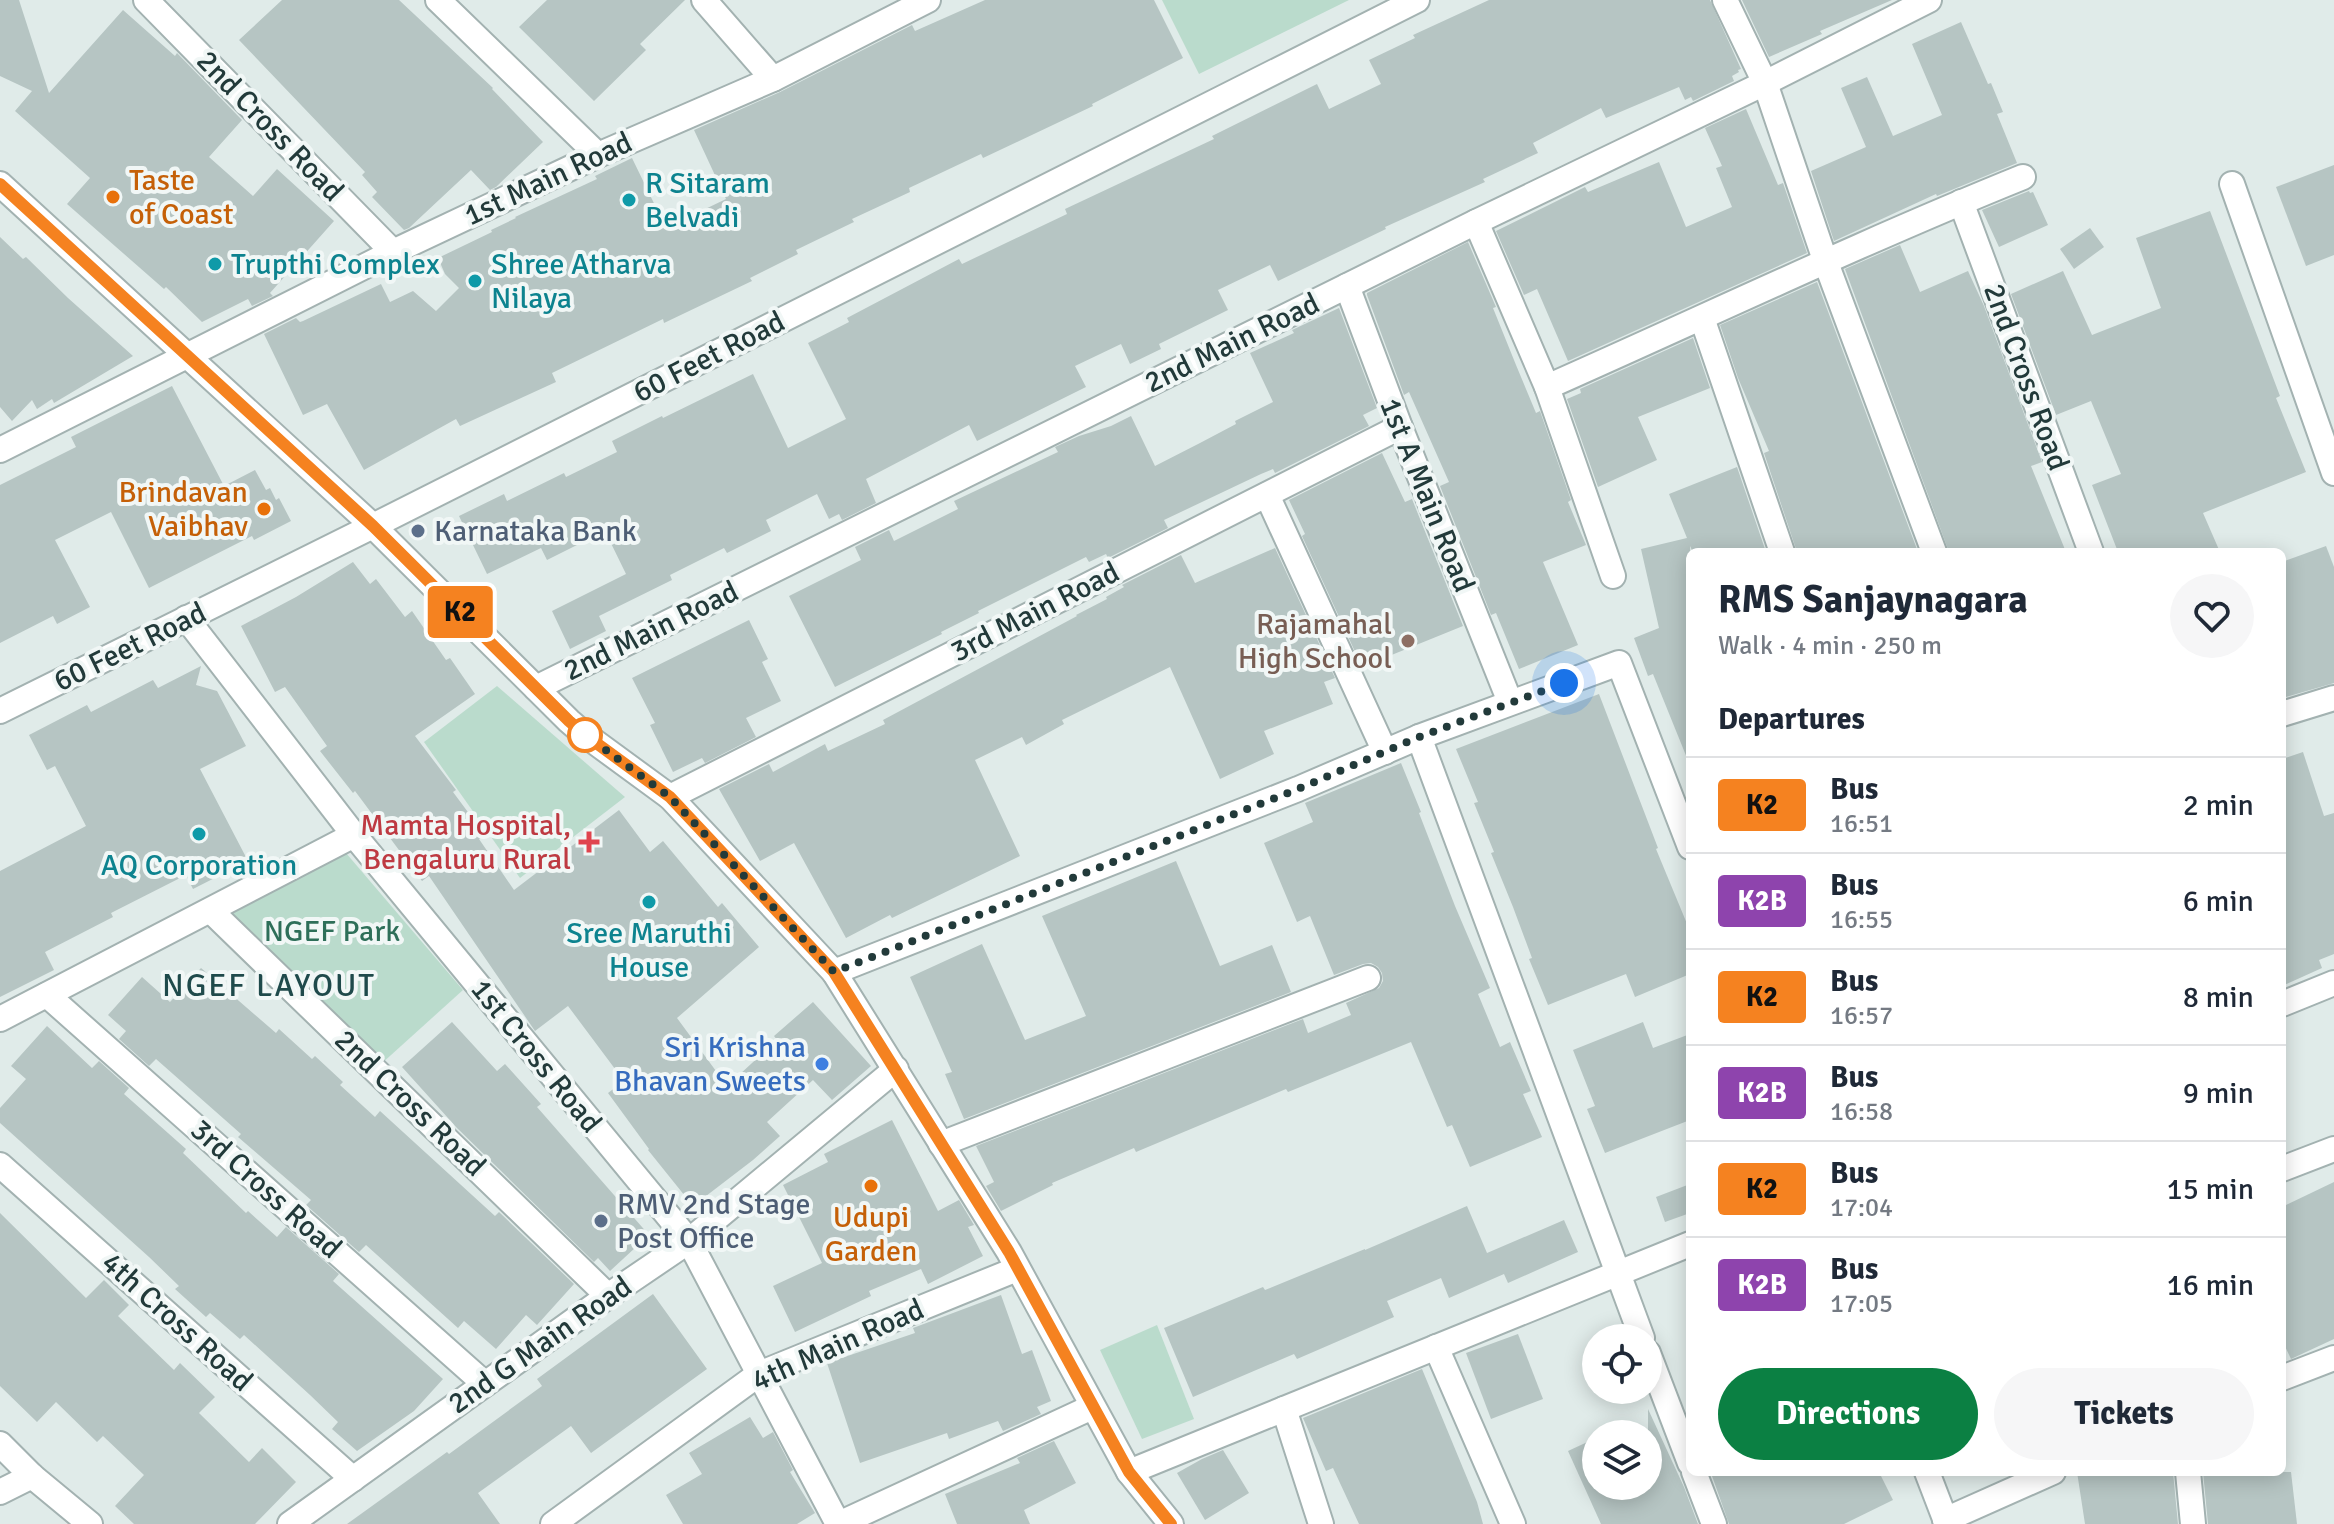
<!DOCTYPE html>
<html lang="en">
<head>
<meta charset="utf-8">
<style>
	body { margin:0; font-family:Signika,sans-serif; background:#f6f6f7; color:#1f2937; height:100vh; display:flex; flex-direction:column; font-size:30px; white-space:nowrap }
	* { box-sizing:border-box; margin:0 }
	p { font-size:26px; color:#747a83 }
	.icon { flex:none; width:44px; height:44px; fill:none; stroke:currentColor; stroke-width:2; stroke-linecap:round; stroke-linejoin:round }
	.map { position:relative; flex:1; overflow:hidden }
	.drawer { position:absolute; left:1686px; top:548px; width:600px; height:928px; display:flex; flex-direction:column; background:#fff; border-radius:12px; box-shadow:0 4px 20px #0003 }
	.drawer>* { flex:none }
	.badge { padding:0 16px; border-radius:6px; font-size:28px; line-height:52px }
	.controls { position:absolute; left:1582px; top:1324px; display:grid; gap:16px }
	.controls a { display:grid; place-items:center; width:80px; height:80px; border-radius:50%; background:#fff; box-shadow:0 4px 20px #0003; font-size:40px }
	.you { position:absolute; width:40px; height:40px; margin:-20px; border:6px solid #fff; border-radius:50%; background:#1a73e8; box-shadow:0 0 0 12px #1a73e833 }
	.map>.badge { position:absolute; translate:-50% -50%; box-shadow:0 0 0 4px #fff }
	h2 { padding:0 32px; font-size:30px; line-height:72px }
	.round { display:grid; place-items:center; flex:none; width:84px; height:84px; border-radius:42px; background:#f6f6f7 }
	.head { display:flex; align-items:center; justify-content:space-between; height:136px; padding:0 32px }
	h1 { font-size:38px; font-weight:700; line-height:60px }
	.action { display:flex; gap:16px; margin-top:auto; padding:16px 32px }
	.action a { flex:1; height:92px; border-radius:48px; background:#0b8043; color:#fff; font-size:32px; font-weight:700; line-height:92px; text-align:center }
	.action a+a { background:#f6f6f7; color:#1f2937 }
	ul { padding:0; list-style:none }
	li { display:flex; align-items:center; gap:24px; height:96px; padding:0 32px; border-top:2px solid #e0e1e3 }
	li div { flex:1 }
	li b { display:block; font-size:30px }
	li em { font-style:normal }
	li .badge { min-width:88px; font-weight:700; text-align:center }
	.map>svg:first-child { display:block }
	.green { fill:#badbcc }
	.building { fill:#b6c5c3 }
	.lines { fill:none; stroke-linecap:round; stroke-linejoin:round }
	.minor-casing { stroke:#a3b2b1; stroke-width:28 }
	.minor { stroke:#fff; stroke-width:24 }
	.line-casing { stroke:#fff; stroke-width:18 }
	.line { stroke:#f58220; stroke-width:12 }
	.walk { stroke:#223a3a; stroke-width:8; stroke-dasharray:0 14.4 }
	.food-dot { fill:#e8710a; stroke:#f1f7f6; stroke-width:3 }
	.culture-dot { fill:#0f9aa8; stroke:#f1f7f6; stroke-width:3 }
	.service-dot { fill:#5c6f8a; stroke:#f1f7f6; stroke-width:3 }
	.education-dot { fill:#8d6e63; stroke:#f1f7f6; stroke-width:3 }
	.stop-dot { fill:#fff; stroke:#f58220; stroke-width:4 }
	.health-dot { fill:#e0444e; stroke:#f1f7f6; stroke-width:3 }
	.shop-dot { fill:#3f7fe0; stroke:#f1f7f6; stroke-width:3 }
	.labels { text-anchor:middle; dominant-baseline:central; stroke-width:8; stroke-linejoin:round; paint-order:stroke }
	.street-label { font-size:30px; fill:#223a3a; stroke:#f1f7f6 }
	.food-label { font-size:30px; fill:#c56008; stroke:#f1f7f6; text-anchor:start }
	.culture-label { font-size:30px; fill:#0d838f; stroke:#f1f7f6; text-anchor:start }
	.service-label { font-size:30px; fill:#4e5e75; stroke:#f1f7f6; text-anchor:start }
	.education-label { font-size:30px; fill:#785e54; stroke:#f1f7f6; text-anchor:end }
	.health-label { font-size:30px; fill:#be3a42; stroke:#f1f7f6; text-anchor:end }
	.park-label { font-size:30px; fill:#2e6f59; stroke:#f1f7f6 }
	.shop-label { font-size:30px; fill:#366cbe; stroke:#f1f7f6; text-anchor:end }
	.neighbourhood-label { font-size:32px; letter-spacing:2px; fill:#1f4a4b; stroke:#f1f7f6 }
</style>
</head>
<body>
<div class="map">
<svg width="2334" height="1524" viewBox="0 0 2334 1524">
	<rect width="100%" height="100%" fill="#e0ebe9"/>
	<g class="green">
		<polygon points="1162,0 1349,0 1199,74"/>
		<polygon points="497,686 625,797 520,878 424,742"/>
		<polygon points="346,853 463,990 380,1065 229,915"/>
		<polygon points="1157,1325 1194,1419 1142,1439 1100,1350"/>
	</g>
	<g class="building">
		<polygon points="0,0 19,0 49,93 123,10 175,56 177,53 242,120 209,157 253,196 277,169 334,221 270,293 273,296 252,306 248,299 202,322 166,287 164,289 67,204 90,178 15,111 32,91 0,76"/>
		<polygon points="282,0 399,0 493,88 492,89 543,142 496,187 490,190 471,170 409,228 404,230 372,197 377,192 362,175 365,172 239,40"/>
		<polygon points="547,0 685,0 640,44 646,50 594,101 519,27"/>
		<polygon points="985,0 1154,0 1183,58 1092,104 1093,106 983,158 981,154 909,188 910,192 852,219 854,222 796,250 798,254 750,278 752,281 664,323 663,319 552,373 556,382 460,426 456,419 364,470 327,404 303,415 264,334 296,318 300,322 303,321 381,284 390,302 413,291 436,311 459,288 445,274 438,258 492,232 491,230 516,218 515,217 597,179 595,176 632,158 666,228 726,199 694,130 780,92 912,25 915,31"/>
		<polygon points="1489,0 1710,0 1741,69 1738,70 1739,72 1732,76 1734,81 1693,101 1691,97 1685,100 1679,87 1606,118 1601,108 1533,143 1538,153 1483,179 1485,182 1385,227 1386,229 1278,281 1270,265 1218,290 1228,310 1159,344 1161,349 1130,364 1121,344 1075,366 1086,387 977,441 969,425 866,479 876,503 842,520 839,514 829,519 817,494 766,520 771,531 727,553 724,548 670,575 672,580 599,616 606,631 570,649 552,611 626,574 605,531 547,560 541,548 487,574 459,516 504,494 507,501 564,473 566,477 617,452 612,441 662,416 663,418 753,374 788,448 846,419 808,343 849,322 847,318 959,259 962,264 1067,214 1065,209 1214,139 1212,136 1317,84 1329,109 1381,84 1369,60 1415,38 1413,35"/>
		<polygon points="1742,0 1892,0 1820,31 1822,34 1769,57"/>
		<polygon points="1961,22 1988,84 1991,83 2003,112 1997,114 2017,163 1937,196 1936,194 1834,241 1811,171 1866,147 1841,88 1867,77 1893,136 1942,115 1912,44"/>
		<polygon points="1746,109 1778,185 1783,183 1807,253 1568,361 1537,289 1524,295 1496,231 1585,187 1588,192 1659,162 1686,227 1732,207 1716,168 1722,166 1705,128"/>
		<polygon points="2334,165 2334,255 2306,266 2276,187"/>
		<polygon points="2029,191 2030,193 2033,192 2048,225 1999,247 1982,210"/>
		<polygon points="2210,211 2280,396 2276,398 2306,472 2203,513 2220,552 2118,552 2092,485 2121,474 2091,401 2056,415 2011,294 2063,271 2092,335 2161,308 2136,238"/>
		<polygon points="2090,228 2104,247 2074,269 2060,249"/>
		<polygon points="0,237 23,259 26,257 68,298 133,356 54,403 52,399 37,409 32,400 12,421 0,407"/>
		<polygon points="1468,242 1496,307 1493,308 1516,365 1536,413 1540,411 1571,500 1568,502 1586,545 1543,562 1578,645 1519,669 1496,613 1491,615 1440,486 1449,482 1409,392 1404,395 1367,295 1367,293"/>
		<polygon points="1900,245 1920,292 1968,271 1984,306 2042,462 2031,466 2066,552 1949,552 1845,269"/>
		<polygon points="1817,282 1918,552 1797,552 1764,453 1769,451 1738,378 1720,325"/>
		<polygon points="1339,308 1377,408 1363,415 1369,426 1275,473 1273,469 1261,474 1164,520 1168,528 1108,558 1106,554 1089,562 1086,557 978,611 979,613 941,632 942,634 835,687 789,596 861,560 855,547 889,530 894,541 958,509 954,501 1058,452 1055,447 1079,436 1111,426 1131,416 1155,466 1200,443 1236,424 1235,421 1273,402 1250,353 1294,333 1292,330"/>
		<polygon points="1693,338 1710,388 1638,417 1657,460 1598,487 1567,399 1581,393 1580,389"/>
		<polygon points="172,386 224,486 255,470 266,490 270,488 276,500 279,498 291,521 254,540 252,536 149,588 111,512 55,540 90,607 57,624 53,616 0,643 0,485 76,447 71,437"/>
		<polygon points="1382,453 1405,502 1412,499 1463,626 1362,667 1302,536 1305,534 1289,500"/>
		<polygon points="1737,467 1766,552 1693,552 1690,546 1689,763 1653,674 1648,676 1634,638 1659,628 1641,549 1687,538 1669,494"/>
		<polygon points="2326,546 2334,567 2334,683 2286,697 2282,687 2282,562"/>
		<polygon points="1275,548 1335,678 1324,682 1333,704 1264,731 1274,754 1220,779 1170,667 1062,720 1064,724 1026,745 1022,737 975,760 1020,856 892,918 890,915 846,938 794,843 760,861 719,789 769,764 773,772 825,744 828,751 885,724 883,720 1077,616 1076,615 1107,599 1106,597 1124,587 1122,585 1181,555 1195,583"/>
		<polygon points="353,562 370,584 376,579 405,617 412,611 446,660 450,658 475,694 415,736 456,790 453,792 485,835 479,839 514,890 619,810 650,852 663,841 718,907 722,903 759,947 677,1018 727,1086 777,1040 774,1036 813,1002 871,1066 832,1100 813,1080 767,1122 780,1136 753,1160 693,1206 648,1150 649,1149 608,1093 624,1081 568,1006 535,1031 429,876 422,881 355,791 353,793 320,751 327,746 285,687 275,692 241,626 296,597"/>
		<polygon points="749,620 768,659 762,662 781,701 746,718 756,737 705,763 702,758 673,772 650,725 655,723 632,678"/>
		<polygon points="201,666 196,685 217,691 246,746 200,769 248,861 193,889 186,875 111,913 113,917 45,952 54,970 0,997 0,871 86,826 55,766 47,770 29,735 87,705 91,712 153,680 158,688"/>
		<polygon points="1599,694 1658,848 1656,849 1690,931 1690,974 1635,997 1626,974 1548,1005 1529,959 1532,958 1513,907 1491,853 1494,852 1474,803 1478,802 1456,749"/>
		<polygon points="2303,752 2324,816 2334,813 2334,954 2319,960 2322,968 2282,986 2282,759"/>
		<polygon points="1401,763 1421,812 1419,813 1455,906 1490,988 1478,994 1500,1047 1510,1042 1531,1091 1523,1094 1542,1137 1470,1167 1452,1125 1447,1127 1411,1042 1288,1092 1286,1089 1136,1152 1134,1148 1052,1183 1053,1185 1001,1211 986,1186 994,1182 976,1146 1303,1019 1308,1033 1351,1015 1346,1003 1379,988 1383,981 1382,973 1378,967 1371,963 1363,964 1334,975 1310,916 1297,922 1264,843 1313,822 1305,803"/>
		<polygon points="1176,861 1220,966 1272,945 1291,992 964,1119 945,1074 952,1072 910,977 982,944 1025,1040 1086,1016 1042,916"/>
		<polygon points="201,968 276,1033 279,1029 312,1059 315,1056 343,1082 340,1085 375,1117 380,1111 495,1216 499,1212 574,1284 537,1325 526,1315 496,1349 464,1321 458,1328 366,1245 359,1252 306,1205 311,1200 238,1137 241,1134 156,1059 149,1066 119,1039 126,1031 108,1015 142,977 170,1002"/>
		<polygon points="452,1022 497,1071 505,1064 541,1104 537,1107 649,1235 610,1271 598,1258 594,1262 457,1128 402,1067"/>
		<polygon points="1643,1022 1653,1048 1690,1034 1690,1120 1605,1153 1587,1109 1595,1106 1573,1050"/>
		<polygon points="47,1026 92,1068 99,1061 129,1088 124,1094 186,1149 183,1153 246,1213 248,1211 277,1237 286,1227 339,1274 333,1281 443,1379 414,1411 357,1451 332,1429 338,1422 310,1395 244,1335 240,1339 210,1313 206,1317 175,1289 179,1286 149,1257 0,1123 0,1108 26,1079 11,1066"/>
		<polygon points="892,1120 938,1211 959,1200 974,1225 968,1227 983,1256 928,1284 921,1269 869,1291 871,1296 795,1332 773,1286 822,1263 783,1185 828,1162 824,1154"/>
		<polygon points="2334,1182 2334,1339 2291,1359 2282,1340 2282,1207"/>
		<polygon points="1690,1184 1690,1213 1665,1222 1656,1197"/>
		<polygon points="1467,1206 1487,1253 1564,1220 1578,1252 1508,1283 1504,1274 1449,1298 1441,1278 1387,1301 1394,1317 1297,1359 1294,1354 1193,1397 1164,1328 1263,1287 1265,1290 1365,1249 1365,1250"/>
		<polygon points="0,1213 86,1298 104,1280 129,1305 118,1316 174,1370 180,1363 215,1397 199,1413 249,1462 262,1448 296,1482 255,1524 134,1524 115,1506 144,1475 103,1436 97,1442 56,1402 37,1422 0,1386"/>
		<polygon points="653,1294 707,1369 591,1453 571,1426 478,1493 500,1524 347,1524 447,1452 449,1454 542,1386 537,1379"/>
		<polygon points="1001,1295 1022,1354 1032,1350 1051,1401 1037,1407 1041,1414 1003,1431 998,1421 949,1439 947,1433 860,1463 827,1363 915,1333 913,1328"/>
		<polygon points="1518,1334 1543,1399 1491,1419 1466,1353"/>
		<polygon points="1422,1369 1477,1502 1483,1524 1359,1524 1333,1468 1326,1471 1303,1418"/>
		<polygon points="1648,1409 1684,1487 1698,1524 1601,1524 1568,1451 1596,1438 1596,1486 1648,1486"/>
		<polygon points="750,1417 763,1438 773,1432 793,1470 790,1472 815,1513 797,1524 683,1524 666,1495 702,1474 689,1453"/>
		<polygon points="1054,1441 1076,1483 1024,1510 1030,1524 957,1524 945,1494 1020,1463 1017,1458"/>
		<polygon points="1223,1450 1249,1493 1205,1520 1177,1473 1202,1459"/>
		<polygon points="1721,1472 1879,1472 1893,1500 1844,1524 1729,1524 1712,1476"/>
		<polygon points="2077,1472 2173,1472 2178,1524 2085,1524"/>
		<polygon points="2203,1472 2291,1472 2297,1524 2208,1524"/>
	</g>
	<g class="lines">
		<defs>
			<g id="minor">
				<polyline points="146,0 393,252"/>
				<polyline points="438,0 598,155"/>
				<polyline points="704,0 773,79"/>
				<polyline points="1725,0 1765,83 1825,260 1934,552"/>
				<polyline points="0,184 373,526 569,721 584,734 670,797 834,972 1009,1252 1129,1472 1171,1524"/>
				<polyline points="2232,184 2334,473"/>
				<polyline points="1961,202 2091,552"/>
				<polyline points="1476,222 1547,387 1613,576"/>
				<polyline points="1347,286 1400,427 1510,702"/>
				<polyline points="1702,318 1782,552"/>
				<path d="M1547,387C1705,317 1862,242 2023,177"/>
				<polyline points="0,450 393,252 598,155 773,79 928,0"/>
				<polyline points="1267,495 1385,752"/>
				<polyline points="186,618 354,835 689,1241 838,1524"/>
				<polyline points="536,688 1476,222 1765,83 1929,0"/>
				<polyline points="0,711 373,526 1417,0"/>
				<polyline points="2282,714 2334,698"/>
				<polyline points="1419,737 1642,1338"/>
				<polyline points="670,797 1400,427"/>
				<polyline points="211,911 608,1296"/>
				<polyline points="834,972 1298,789 1419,737 1619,663 1690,847"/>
				<polyline points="47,995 485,1384"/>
				<polyline points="2282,1004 2334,983"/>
				<polyline points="0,1019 354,835"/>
				<polyline points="941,1144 1368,978"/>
				<polyline points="0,1165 353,1479"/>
				<polyline points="2282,1169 2334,1149"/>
				<polyline points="1436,1347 1513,1524"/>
				<polyline points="1648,1353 1690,1463"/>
				<polyline points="2282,1378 2334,1358"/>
				<polyline points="1284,1409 1321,1524"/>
				<polyline points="0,1444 32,1476 90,1524"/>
				<polyline points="1129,1472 1690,1244"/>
				<polyline points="1694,1472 1714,1524"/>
				<polyline points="1927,1472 1947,1524"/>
				<polyline points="2188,1472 2193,1524"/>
				<polyline points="0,1492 32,1476"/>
				<polyline points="1945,1520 2053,1472"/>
				<polyline points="290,1524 608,1296 689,1241 896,1069"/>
				<polyline points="553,1524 759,1374 1017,1269"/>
				<polyline points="839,1524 1092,1407"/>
			</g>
		</defs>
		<use href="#minor" class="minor-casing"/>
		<use href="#minor" class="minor"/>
	</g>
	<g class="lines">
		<defs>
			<polyline id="line" points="0,184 373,526 569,721 584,734 670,797 834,972 1009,1252 1129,1472 1171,1524"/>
		</defs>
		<use href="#line" class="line-casing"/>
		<use href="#line" class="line"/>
		<polyline class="walk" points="585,735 584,734 670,797 834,972 1298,789 1419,737 1564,683"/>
	</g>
	<g class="food-dot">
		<circle cx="113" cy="197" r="8"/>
		<circle cx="264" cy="509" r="8"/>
		<circle cx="871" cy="1186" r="8"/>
	</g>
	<g class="culture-dot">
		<circle cx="629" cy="200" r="8"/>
		<circle cx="215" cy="264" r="8"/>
		<circle cx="475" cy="281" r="8"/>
		<circle cx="199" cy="834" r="8"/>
		<circle cx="649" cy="902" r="8"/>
	</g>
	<g class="service-dot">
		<circle cx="418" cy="531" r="8"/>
		<circle cx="601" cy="1221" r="8"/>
	</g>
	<circle class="education-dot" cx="1408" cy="641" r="8"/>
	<circle class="stop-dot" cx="585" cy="735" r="16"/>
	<path class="health-dot" d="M585 830h8v8h8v8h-8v8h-8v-8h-8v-8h8z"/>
	<circle class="shop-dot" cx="822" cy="1064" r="8"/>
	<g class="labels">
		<g class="street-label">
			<text transform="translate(270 126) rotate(46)">2nd Cross Road</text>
			<text transform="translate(548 179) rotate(-25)">1st Main Road</text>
			<text transform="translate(1232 343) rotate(-26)">2nd Main Road</text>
			<text transform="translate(709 357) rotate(-27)">60 Feet Road</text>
			<text transform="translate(2026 377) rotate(70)">2nd Cross Road</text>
			<text transform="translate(1427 495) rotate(68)">1st A Main Road</text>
			<text transform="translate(1035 612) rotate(-27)">3rd Main Road</text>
			<text transform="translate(651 631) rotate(-26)">2nd Main Road</text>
			<text transform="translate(130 647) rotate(-26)">60 Feet Road</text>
			<text transform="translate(536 1056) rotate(51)">1st Cross Road</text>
			<text transform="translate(410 1103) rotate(44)">2nd Cross Road</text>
			<text transform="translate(266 1189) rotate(42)">3rd Cross Road</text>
			<text transform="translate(177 1322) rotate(42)">4th Cross Road</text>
			<text transform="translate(540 1345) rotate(-35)">2nd G Main Road</text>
			<text transform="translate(838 1345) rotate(-24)">4th Main Road</text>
		</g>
		<g class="food-label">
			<text x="129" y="180">Taste<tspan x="129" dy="34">of Coast</tspan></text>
			<text x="248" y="492" text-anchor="end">Brindavan<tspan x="248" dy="34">Vaibhav</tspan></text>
			<text x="871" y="1217" text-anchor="middle">Udupi<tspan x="871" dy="34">Garden</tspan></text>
		</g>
		<g class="culture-label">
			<text x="645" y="183">R Sitaram<tspan x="645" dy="34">Belvadi</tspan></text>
			<text x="231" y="264">Trupthi Complex</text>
			<text x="491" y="264">Shree Atharva<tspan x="491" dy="34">Nilaya</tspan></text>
			<text x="199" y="865" text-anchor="middle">AQ Corporation</text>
			<text x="649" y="933" text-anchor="middle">Sree Maruthi<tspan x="649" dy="34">House</tspan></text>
		</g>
		<g class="service-label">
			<text x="434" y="531">Karnataka Bank</text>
			<text x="617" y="1204">RMV 2nd Stage<tspan x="617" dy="34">Post Office</tspan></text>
		</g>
		<g class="education-label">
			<text x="1392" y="624">Rajamahal<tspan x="1392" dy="34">High School</tspan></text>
		</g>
		<g class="health-label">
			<text x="571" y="825">Mamta Hospital,<tspan x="571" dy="34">Bengaluru Rural</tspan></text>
		</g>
		<g class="park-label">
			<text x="332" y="931">NGEF Park</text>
		</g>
		<g class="shop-label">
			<text x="806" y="1047">Sri Krishna<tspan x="806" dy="34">Bhavan Sweets</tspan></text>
		</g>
		<g class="neighbourhood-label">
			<text x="269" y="985">NGEF LAYOUT</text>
		</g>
	</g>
</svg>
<div class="controls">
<a><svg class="icon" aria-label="locate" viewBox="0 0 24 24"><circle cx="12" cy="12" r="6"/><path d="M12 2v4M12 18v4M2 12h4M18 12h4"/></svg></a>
<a><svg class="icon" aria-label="layers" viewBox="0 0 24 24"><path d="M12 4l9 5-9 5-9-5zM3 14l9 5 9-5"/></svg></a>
</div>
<div class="you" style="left:1564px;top:683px"></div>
<b class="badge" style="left:460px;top:612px;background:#f58220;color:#111">K2</b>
<section class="drawer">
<div class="head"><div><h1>RMS Sanjaynagara</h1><p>Walk · 4 min · 250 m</p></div><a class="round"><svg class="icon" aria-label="heart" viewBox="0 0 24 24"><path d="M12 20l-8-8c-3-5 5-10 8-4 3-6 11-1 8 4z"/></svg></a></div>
<h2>Departures</h2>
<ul>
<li><span class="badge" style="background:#f58220;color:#111">K2</span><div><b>Bus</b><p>16:51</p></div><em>2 min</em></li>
<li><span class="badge" style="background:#8e44ad;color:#fff">K2B</span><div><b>Bus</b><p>16:55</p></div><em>6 min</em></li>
<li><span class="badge" style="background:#f58220;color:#111">K2</span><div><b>Bus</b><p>16:57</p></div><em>8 min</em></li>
<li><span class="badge" style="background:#8e44ad;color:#fff">K2B</span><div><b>Bus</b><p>16:58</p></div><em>9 min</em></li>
<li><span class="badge" style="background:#f58220;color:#111">K2</span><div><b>Bus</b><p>17:04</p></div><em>15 min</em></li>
<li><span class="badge" style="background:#8e44ad;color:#fff">K2B</span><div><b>Bus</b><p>17:05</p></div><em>16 min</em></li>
</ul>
<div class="action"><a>Directions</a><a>Tickets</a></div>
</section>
</div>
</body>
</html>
